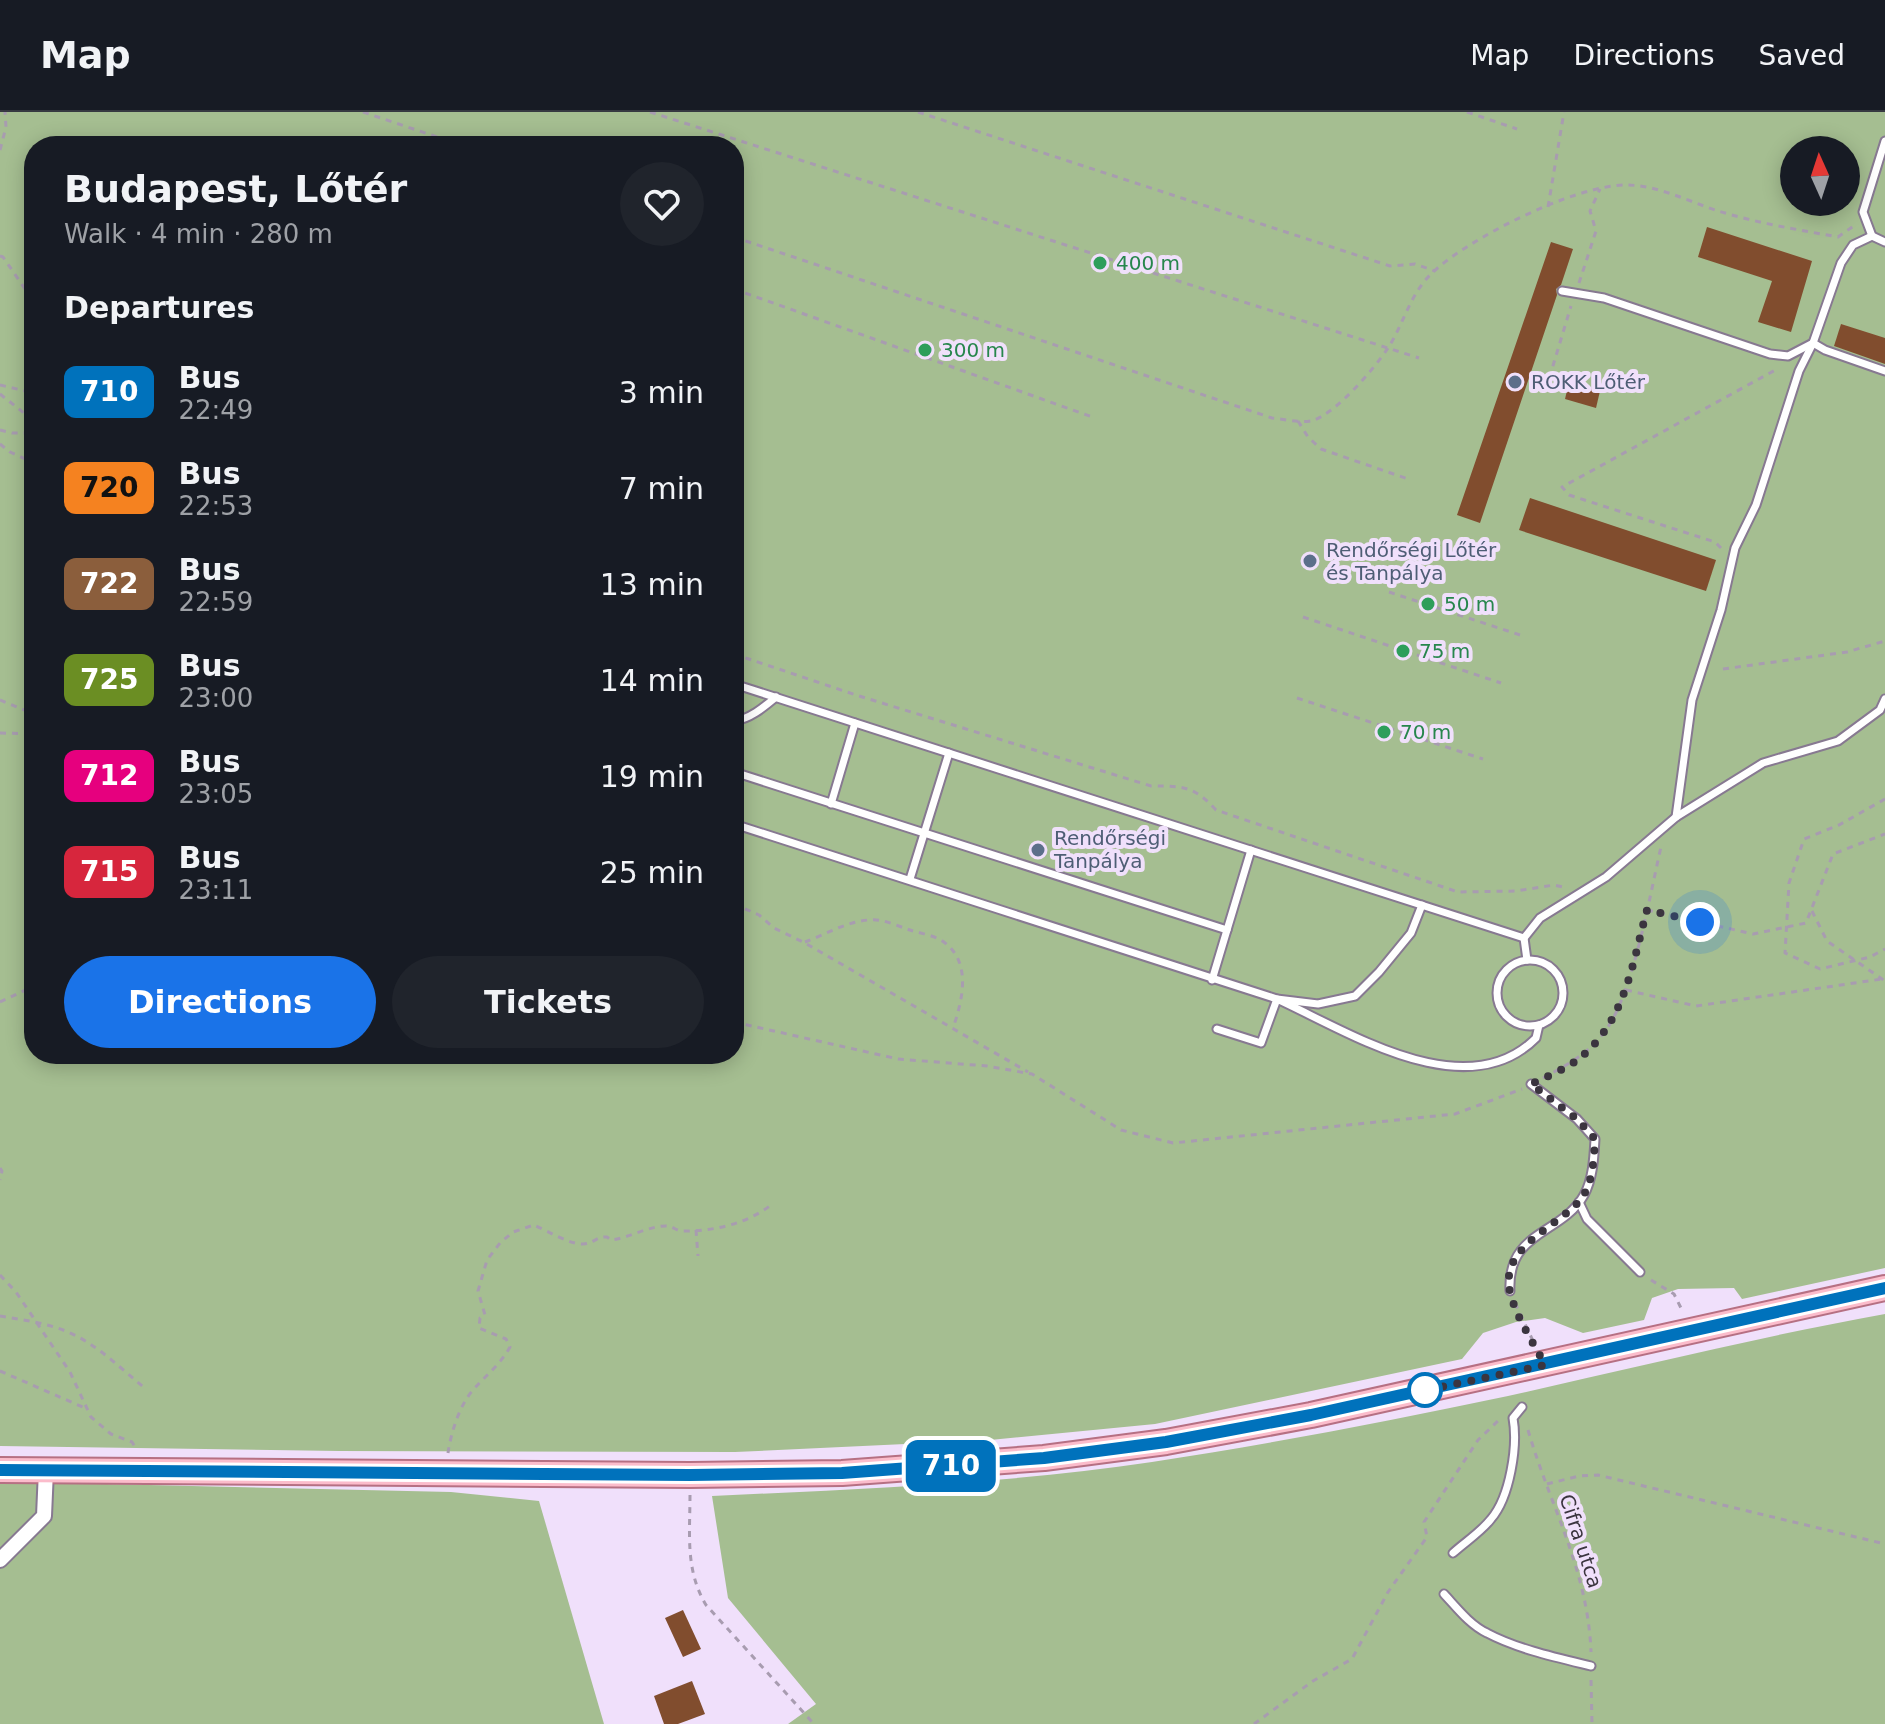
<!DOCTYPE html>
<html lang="en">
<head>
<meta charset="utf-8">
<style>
	body { margin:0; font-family:"DejaVu Sans",sans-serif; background:#20242c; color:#f1f3f6; height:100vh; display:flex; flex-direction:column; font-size:30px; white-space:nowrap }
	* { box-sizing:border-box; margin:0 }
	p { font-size:26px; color:#9ea1a6 }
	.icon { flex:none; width:44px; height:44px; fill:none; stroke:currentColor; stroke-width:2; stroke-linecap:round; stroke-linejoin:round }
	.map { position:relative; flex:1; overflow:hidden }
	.panel { position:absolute; left:24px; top:24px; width:720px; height:928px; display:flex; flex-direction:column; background:#171b24; border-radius:32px; box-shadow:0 4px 20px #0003 }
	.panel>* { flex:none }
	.badge { padding:0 16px; border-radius:12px; font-size:28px; line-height:52px }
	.needle { width:52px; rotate:357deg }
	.buttons { position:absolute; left:1780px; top:24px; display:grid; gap:16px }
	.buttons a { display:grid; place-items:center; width:80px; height:80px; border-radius:50%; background:#171b24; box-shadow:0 4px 20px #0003; font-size:40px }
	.you { position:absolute; width:40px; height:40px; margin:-20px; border:6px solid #fff; border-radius:50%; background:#1a73e8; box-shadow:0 0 0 12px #1a73e833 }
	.map>.badge { position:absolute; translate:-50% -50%; box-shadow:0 0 0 4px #fff }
	h2 { padding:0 40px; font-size:30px; line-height:72px }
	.round { display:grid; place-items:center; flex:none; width:84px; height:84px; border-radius:42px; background:#20242c }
	.overview { display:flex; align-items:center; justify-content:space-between; height:136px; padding:0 40px }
	h1 { font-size:38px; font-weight:700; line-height:60px }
	.button { display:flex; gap:16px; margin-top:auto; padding:16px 40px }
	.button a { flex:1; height:92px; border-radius:48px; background:#1a73e8; color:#fff; font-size:32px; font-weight:700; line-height:92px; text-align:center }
	.button a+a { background:#20242c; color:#f1f3f6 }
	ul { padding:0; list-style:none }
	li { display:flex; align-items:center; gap:24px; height:96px; padding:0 40px }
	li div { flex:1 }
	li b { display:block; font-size:30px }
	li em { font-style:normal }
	li .badge { min-width:88px; font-weight:700; text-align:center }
	header { display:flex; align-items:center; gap:48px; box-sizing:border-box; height:112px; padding:0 40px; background:#171b24; border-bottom:2px solid #363941 }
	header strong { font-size:38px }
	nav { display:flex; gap:44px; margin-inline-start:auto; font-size:28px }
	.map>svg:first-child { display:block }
	.green { fill:#a5be91; fill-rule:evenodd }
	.building { fill:#814d2e }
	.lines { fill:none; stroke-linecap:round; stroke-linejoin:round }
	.service-casing { stroke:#877991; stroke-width:11 }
	.minor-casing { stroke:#877991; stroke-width:18 }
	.primary-casing { stroke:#b67083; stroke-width:28 }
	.path { stroke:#a89cb0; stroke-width:3; stroke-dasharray:6 6; stroke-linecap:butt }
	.service { stroke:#fff; stroke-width:7 }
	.minor { stroke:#fff; stroke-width:14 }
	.primary { stroke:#fbbccb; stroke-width:24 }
	.line-casing { stroke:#fff; stroke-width:18 }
	.line { stroke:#0072bc; stroke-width:12 }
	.walk { stroke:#3b353f; stroke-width:8; stroke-dasharray:0 14.4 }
	.leisure-dot { fill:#2e9e5b; stroke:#f0e0fb; stroke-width:3 }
	.service-dot { fill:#5c6f8a; stroke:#f0e0fb; stroke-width:3 }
	.stop-dot { fill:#fff; stroke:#0072bc; stroke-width:4 }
	.labels { text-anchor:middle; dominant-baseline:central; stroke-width:8; stroke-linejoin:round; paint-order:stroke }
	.leisure-label { font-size:20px; fill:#27864d; stroke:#f0e0fb; text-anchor:start }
	.service-label { font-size:20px; fill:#4e5e75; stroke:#f0e0fb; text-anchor:start }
	.street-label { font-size:20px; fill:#3b353f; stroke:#f0e0fb }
</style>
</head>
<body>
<header>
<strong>Map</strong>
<nav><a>Map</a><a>Directions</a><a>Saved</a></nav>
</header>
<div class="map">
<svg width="1885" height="1612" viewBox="0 0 1885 1612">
	<rect width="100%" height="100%" fill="#f0e0fb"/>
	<g class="green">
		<path d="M0,0H1885V1156L1742,1187L1734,1176L1678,1177L1652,1186L1644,1208L1583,1221L1545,1206L1516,1210L1483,1221L1462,1247L1155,1312L990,1328L735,1340L339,1339L0,1334ZM34,34H734V942H34ZM1794,38H1846V90H1794Z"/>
		<path d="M1885,1202V1612H788L816,1592L728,1486L712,1384C859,1377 1006,1372 1152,1350C1271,1332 1390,1309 1508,1284C1633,1256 1758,1225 1885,1202Z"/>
		<polygon points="63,1371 451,1380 539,1389 604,1612 0,1612 0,1372"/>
	</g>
	<g class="building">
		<polygon points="1707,115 1812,149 1791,220 1758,210 1772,169 1698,145"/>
		<polygon points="1551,130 1573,137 1561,173 1556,177 1557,183 1480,411 1457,403"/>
		<polygon points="1841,212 1885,226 1885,252 1834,234"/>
		<polygon points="1569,270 1600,279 1596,296 1565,287"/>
		<polygon points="1530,386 1716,448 1706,479 1519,418"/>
		<polygon points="683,1498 701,1537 683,1545 665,1506"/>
		<polygon points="692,1569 705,1602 678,1612 664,1612 654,1584"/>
	</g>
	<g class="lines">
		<defs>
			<g id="service">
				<polyline points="1885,29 1863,100 1872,124 1885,130"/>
				<polyline points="1562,179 1604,186 1770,242 1788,244 1813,231 1825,238 1885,259"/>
				<polyline points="734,572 1524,826 1540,806 1606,765 1676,705 1763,651 1838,629 1880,598 1885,587"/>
				<path d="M734,609C750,607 764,595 776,585"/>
				<polyline points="734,660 1227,818"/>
				<polyline points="831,692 855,611"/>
				<polyline points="1676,705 1692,588 1721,498 1735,436 1756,393 1799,259 1813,231 1841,151 1853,133 1872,124"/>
				<polyline points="734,712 1277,887 1318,892 1355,884 1379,860 1411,821 1422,793"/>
				<polyline points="910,767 949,641"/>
				<polyline points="1524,826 1527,848"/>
				<circle cx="1530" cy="881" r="33"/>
				<polyline points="1212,868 1251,738"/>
				<path d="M1217,917L1261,931L1277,887C1349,920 1466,996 1536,926L1539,913"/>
				<polyline points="1579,1090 1587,1107 1640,1160"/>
				<path d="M1510,1179C1507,1118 1562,1123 1584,1083C1593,1067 1594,1045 1595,1027L1577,1007L1531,972"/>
				<path d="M1453,1441C1465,1430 1481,1420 1491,1407C1510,1385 1518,1334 1513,1306L1522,1295"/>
				<path d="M1444,1482C1457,1496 1470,1513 1487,1521C1517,1537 1558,1546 1591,1554"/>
			</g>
			<polyline id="minor" points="0,1448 44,1404 46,1358"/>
			<polyline id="primary" points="0,1358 690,1363 842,1361 1044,1346 1166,1330 1311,1303 1885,1176"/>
		</defs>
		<use href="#service" class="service-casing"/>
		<use href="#minor" class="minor-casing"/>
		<use href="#primary" class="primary-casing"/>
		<g class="path">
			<polyline points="363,0 464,34"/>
			<polyline points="650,0 1419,246"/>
			<polyline points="918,0 1390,154 1415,152 1435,159"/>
			<polyline points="1467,0 1517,17"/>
			<polyline points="309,26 333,34"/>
			<polyline points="0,38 6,15 5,0"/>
			<polyline points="1548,95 1564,0"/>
			<path d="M734,125L1272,306C1284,307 1302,312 1314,308C1337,300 1374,257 1388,236C1403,213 1410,183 1430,163C1466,127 1575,73 1626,73C1660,73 1693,92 1725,101C1762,112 1800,118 1838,125L1855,113"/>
			<polyline points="0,144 3,145 34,190"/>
			<polyline points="1579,171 1596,119 1590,99 1600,77"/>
			<polyline points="734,177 1095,306"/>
			<polyline points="0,273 34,281"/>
			<polyline points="1563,275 1552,257 1571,194"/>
			<polyline points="0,282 34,309"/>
			<polyline points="1298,309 1308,325 1321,337 1408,367"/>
			<polyline points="0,318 12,321 34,321"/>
			<polyline points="0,332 10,340 34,351"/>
			<polyline points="1721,436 1715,430 1569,383 1562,375 1779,256"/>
			<polyline points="1389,480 1520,523"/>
			<polyline points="1303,505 1501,571"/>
			<path d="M734,542L856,583L1151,674C1183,674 1194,674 1216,698L1458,780L1516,779L1554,773L1563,775"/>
			<polyline points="1723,557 1847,540 1885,529"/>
			<polyline points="1297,586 1483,647"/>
			<polyline points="0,588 34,602"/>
			<polyline points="0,621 34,622"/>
			<polyline points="1885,687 1839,713 1804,727 1789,771 1785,841 1820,857 1870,845 1885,837"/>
			<polyline points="734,792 759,803 774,816 805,831 1028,960"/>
			<polyline points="1647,798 1753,822 1806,811 1833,742 1885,722"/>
			<polyline points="1812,799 1827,829 1885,869"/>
			<path d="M805,830C824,823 848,809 869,808C882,806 897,814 910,818C919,821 931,823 939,827C973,846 963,887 953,916"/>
			<polyline points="1626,878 1696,894 1882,867"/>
			<polyline points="0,890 34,874"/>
			<polyline points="734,910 898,947 987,954 1032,962 1121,1018 1173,1031 1455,1002 1522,977"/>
			<path d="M1543,966C1565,954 1586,943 1602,923C1632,889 1650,782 1661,735"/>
			<polyline points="0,1056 2,1059 0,1068"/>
			<polyline points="696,1118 698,1144"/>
			<polyline points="0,1163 16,1180 70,1260 91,1305 111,1322 132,1330 137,1338"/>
			<polyline points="1651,1168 1674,1182 1682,1198"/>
			<polyline points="1515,1191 1534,1231"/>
			<path d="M0,1204C23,1208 47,1211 68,1220C97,1232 121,1257 146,1277"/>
			<polyline points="0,1259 85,1296"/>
			<path d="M1528,1318C1550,1394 1588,1458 1591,1540"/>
			<path d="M448,1341C451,1321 459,1294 473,1278C486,1263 500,1253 510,1235L506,1227L479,1216L480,1206L485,1203L478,1179L487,1148L500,1131L513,1120L534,1113C548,1119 568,1132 583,1132C593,1132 597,1124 607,1125L611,1128C629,1126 648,1114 666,1114C673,1114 676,1119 683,1119C715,1119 746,1112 771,1093"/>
			<polyline points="1547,1372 1579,1364 1598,1363 1885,1432"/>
			<path d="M690,1383C690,1422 685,1458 706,1493L814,1612"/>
			<polyline points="1591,1568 1592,1612"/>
			<polyline points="1254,1612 1313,1569 1352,1547 1388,1480 1427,1425 1424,1410 1478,1328 1499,1308"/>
		</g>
		<use href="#service" class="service"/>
		<use href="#minor" class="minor"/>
		<use href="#primary" class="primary"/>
	</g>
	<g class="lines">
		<defs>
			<polyline id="line" points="0,1358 690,1363 842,1361 1044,1346 1166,1330 1311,1303 1885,1176"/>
		</defs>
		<use href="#line" class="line-casing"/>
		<use href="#line" class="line"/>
		<path class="walk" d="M1425,1278L1413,1281L1545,1253C1533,1230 1516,1205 1510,1180C1499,1134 1559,1115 1581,1087C1593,1071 1594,1046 1595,1027L1577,1007L1531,972C1546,965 1563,958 1576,949C1625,912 1632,853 1647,798L1700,810"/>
	</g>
	<g class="leisure-dot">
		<circle cx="1100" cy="151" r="8"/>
		<circle cx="925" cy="238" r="8"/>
		<circle cx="1428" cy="492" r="8"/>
		<circle cx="1403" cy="539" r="8"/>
		<circle cx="1384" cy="620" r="8"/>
	</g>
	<g class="service-dot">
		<circle cx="1515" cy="270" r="8"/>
		<circle cx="1310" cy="449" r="8"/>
		<circle cx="1038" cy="738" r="8"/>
	</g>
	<circle class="stop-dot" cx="1425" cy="1278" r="16"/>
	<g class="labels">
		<g class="leisure-label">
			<text x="1116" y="151">400 m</text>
			<text x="941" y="238">300 m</text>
			<text x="1444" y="492">50 m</text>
			<text x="1419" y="539">75 m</text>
			<text x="1400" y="620">70 m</text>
		</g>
		<g class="service-label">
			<text x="1531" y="270">ROKK Lőtér</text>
			<text x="1326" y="438">Rendőrségi Lőtér<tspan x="1326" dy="23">és Tanpálya</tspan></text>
			<text x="1054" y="726">Rendőrségi<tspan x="1054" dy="23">Tanpálya</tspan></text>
		</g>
		<g class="street-label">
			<text transform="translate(1581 1429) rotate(72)">Cifra utca</text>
		</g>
	</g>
</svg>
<div class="buttons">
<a><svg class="needle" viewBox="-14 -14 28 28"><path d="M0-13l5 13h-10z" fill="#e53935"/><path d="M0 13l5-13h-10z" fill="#9ea1a6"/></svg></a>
</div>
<div class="you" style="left:1700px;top:810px"></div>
<b class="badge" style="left:951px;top:1354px;background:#0072bc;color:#fff">710</b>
<section class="panel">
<div class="overview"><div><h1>Budapest, Lőtér</h1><p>Walk · 4 min · 280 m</p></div><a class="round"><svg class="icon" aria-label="heart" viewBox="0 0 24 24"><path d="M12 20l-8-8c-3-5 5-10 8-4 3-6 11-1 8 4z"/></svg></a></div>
<h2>Departures</h2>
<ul>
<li><span class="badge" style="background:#0072bc;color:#fff">710</span><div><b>Bus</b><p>22:49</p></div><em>3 min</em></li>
<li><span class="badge" style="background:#f58220;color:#111">720</span><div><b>Bus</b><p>22:53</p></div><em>7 min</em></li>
<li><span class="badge" style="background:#8b5e3c;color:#fff">722</span><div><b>Bus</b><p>22:59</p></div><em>13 min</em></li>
<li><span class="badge" style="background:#6b8e23;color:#fff">725</span><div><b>Bus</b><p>23:00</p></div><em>14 min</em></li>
<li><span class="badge" style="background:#e6007e;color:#fff">712</span><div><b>Bus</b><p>23:05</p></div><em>19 min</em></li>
<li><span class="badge" style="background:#d7263d;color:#fff">715</span><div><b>Bus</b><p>23:11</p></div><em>25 min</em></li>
</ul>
<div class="button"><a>Directions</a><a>Tickets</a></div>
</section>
</div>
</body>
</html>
